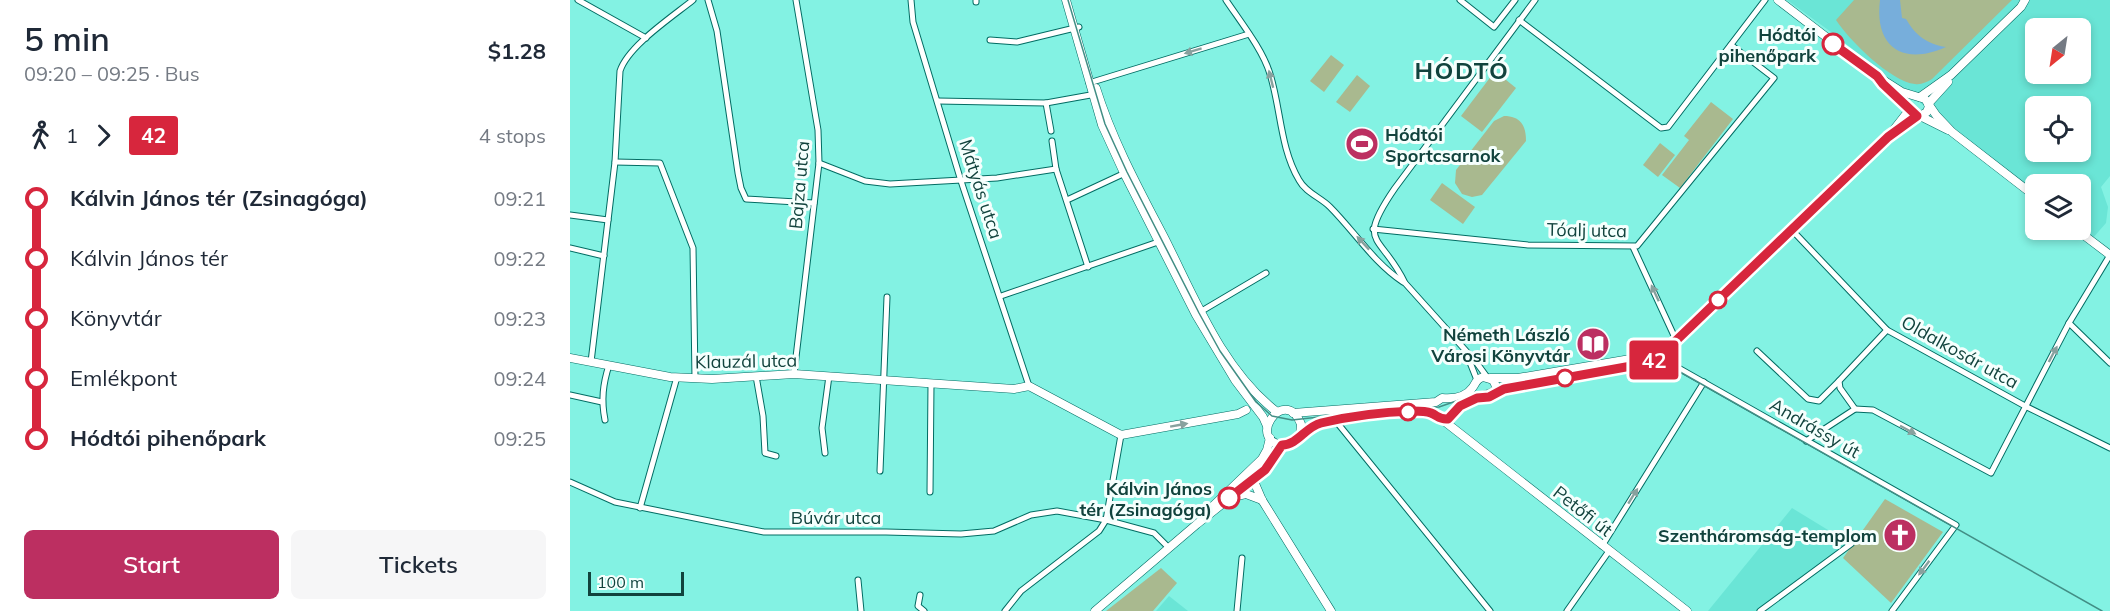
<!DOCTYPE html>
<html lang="en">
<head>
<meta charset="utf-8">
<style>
	body { margin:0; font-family:Mulish,sans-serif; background:#f6f6f7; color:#1f2937; height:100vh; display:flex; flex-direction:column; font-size:22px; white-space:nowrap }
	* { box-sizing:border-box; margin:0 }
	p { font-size:20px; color:#747a83 }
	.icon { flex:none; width:33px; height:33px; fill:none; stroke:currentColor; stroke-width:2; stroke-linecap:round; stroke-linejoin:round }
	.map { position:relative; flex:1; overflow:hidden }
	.panel { display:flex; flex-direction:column; background:#fff; width:570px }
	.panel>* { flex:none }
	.badge { padding:0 12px; border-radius:4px; font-size:21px; line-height:39px }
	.needle { width:39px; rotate:210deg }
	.controls { position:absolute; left:1455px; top:18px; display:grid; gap:12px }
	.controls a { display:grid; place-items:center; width:66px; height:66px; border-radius:9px; background:#fff; box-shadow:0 3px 9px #0003; font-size:30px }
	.scale { position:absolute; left:18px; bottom:15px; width:96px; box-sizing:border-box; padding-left:6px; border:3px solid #11433d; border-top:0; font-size:16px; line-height:21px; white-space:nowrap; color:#11433d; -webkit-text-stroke:4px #f5fffd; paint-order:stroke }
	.map>.badge { position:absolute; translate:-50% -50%; box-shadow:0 0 0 3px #fff }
	.legs { display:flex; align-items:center; gap:9px; height:66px; padding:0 24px; font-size:20px }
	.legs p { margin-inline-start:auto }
	.overview { display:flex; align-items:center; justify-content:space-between; height:102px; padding:0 24px }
	h1 { font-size:33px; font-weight:600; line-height:45px }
	.cta { display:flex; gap:12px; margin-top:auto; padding:12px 24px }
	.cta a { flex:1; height:69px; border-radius:9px; background:#bc2f61; color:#fff; font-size:24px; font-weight:600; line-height:69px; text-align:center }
	.cta a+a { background:#f6f6f7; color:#1f2937 }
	ul { padding:0 24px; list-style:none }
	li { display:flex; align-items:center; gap:21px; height:60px; font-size:22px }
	li i { display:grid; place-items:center; width:9px; height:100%; margin:0 8px; background:currentColor }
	li i::after { content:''; width:15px; height:15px; margin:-8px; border:4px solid; border-radius:50%; background:#fff }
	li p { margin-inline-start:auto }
	li:first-child i { background:linear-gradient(#0000 50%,currentColor 0) }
	li:last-child i { background:linear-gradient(currentColor 50%,#0000 0) }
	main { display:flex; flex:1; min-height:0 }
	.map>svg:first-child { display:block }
	.built { fill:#6ae5d6; fill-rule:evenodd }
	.green { fill:#a9b98f }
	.water { fill:#77aedb }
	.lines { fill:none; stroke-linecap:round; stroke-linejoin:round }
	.street-casing { stroke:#026c63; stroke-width:7 }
	.secondary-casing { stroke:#026c63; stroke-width:9 }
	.street { stroke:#fff; stroke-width:5 }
	.secondary { stroke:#fff; stroke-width:8 }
	.tram { stroke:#428e85; stroke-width:1.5 }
	.oneway { fill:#88a19e }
	.line-1-casing { stroke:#fff; stroke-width:14 }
	.line-1 { stroke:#d7263d; stroke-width:9 }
	.stop-1-dot { fill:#fff; stroke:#d7263d; stroke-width:3 }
	.labels { text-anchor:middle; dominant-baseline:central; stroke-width:6; stroke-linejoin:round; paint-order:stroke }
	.stop-label { font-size:18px; font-weight:bold; fill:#11433d; stroke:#f5fffd; text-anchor:end }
	.poi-label { font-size:18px; font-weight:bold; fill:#11433d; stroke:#f5fffd; text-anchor:end }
	.street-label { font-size:18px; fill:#11433d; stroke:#f5fffd }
	.district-label { font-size:24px; font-weight:bold; letter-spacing:1.5px; fill:#11433d; stroke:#f5fffd }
</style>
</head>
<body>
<main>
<section class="panel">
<div class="overview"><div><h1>5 min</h1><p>09:20 – 09:25 · Bus</p></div><b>$1.28</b></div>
<div class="legs"><svg class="icon" aria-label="walk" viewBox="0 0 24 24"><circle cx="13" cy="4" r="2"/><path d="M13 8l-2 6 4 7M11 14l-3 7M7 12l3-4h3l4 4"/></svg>1<svg class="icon" aria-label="forward" viewBox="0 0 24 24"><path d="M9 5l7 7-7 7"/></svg><b class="badge" style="background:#d7263d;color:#fff">42</b><p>4 stops</p></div>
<ul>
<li><i style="color:#d7263d"></i><b>Kálvin János tér (Zsinagóga)</b><p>09:21</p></li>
<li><i style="color:#d7263d"></i><span>Kálvin János tér</span><p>09:22</p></li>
<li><i style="color:#d7263d"></i><span>Könyvtár</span><p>09:23</p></li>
<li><i style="color:#d7263d"></i><span>Emlékpont</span><p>09:24</p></li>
<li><i style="color:#d7263d"></i><b>Hódtói pihenőpark</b><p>09:25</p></li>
</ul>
<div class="cta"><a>Start</a><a>Tickets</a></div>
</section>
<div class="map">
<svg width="1540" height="611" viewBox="0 0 1540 611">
	<rect width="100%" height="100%" fill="#83f2e3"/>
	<g class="built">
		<path d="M1217,0H1540V176L1531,187L1538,207L1536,223L1522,239L1510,230V184H1466L1465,194L1261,32ZM1466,28H1510V74H1466ZM1466,106H1510V152H1466Z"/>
		<polygon points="1222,508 1281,544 1190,611 1138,611"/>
		<polygon points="599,596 618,611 586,611"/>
	</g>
	<g class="green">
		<path d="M1284,0H1442L1362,79C1357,82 1351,85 1345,84C1321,82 1278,39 1266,20Z"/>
		<polygon points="761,55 774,65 754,92 740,81"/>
		<polygon points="925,71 946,88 912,132 891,116"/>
		<polygon points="787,75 800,86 780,112 766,102"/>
		<polygon points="1141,102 1163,119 1110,188 1092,175 1119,140 1114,136"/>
		<path d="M934,116C950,116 956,125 956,141L912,195L902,197L892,194L885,183L886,170L924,121Z"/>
		<polygon points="1090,143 1105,155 1088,177 1073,165"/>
		<polygon points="872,183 905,207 893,224 860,200"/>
		<polygon points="1315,499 1373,532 1321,603 1273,558"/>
		<polygon points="591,568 607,583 583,611 536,611"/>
	</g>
	<path class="water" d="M1310,0H1330L1332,18L1336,19C1346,36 1357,44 1376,47C1334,66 1304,48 1310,0Z"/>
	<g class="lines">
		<defs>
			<g id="street">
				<polyline points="8,0 76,38"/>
				<polyline points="138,0 147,31 168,173 171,188 176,199 244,203"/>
				<polyline points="341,0 343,22 391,181 459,386"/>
				<polyline points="406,0 406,2"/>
				<path d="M656,0C670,21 693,50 700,74C711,109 710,148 729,180C736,193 750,197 760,207C784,231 804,263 833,282"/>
				<polyline points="890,0 924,27 945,0"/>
				<polyline points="949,20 1091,128 1098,127 1195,0"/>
				<polyline points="420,40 447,42 509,27"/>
				<polyline points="519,83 679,34"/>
				<polyline points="368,101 476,103 526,94"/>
				<polyline points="476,103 481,131"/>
				<polyline points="482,141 486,169 518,267"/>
				<polyline points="45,162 90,163 123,248 125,378"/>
				<polyline points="249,163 295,181 320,184 427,178 486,169"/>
				<polyline points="497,200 555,173"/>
				<polyline points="0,215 38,220"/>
				<polyline points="803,229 958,245 1067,246 1204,78 1161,45"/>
				<polyline points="1221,229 1317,330 1455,406 1540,448"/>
				<polyline points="1063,247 1106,340"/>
				<polyline points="0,248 34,256"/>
				<polyline points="431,296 591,241"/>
				<polyline points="630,312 696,273"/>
				<polyline points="1499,323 1540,363"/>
				<polyline points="1187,351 1238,399 1249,401 1269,381"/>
				<polyline points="897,355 907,380"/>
				<polyline points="1089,357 1386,525 1322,611"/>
				<path d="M21,362L45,162L50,71C58,46 102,17 123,0"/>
				<polyline points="224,374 249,163 248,130 226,0"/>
				<polyline points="186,376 193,416 195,453 206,456"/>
				<path d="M917,377L906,362L835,283C811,233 785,246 825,188L965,0"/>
				<polyline points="0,395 32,402"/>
				<polyline points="1285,409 1303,410 1421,473 1499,323 1540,255"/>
				<path d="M35,420C31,400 33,384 39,365"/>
				<polyline points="765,420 920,611"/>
				<polyline points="1236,441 1285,409 1270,388 1269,381 1317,330"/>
				<polyline points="255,453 252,428 259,376"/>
				<polyline points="310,471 317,297"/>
				<polyline points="0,482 45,502 194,532 316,532 391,534 424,531 461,515 487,511 536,520 584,533 599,548"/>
				<polyline points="360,492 361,384"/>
				<polyline points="70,508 107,377"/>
				<polyline points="1032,546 1134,382"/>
				<polyline points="288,580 291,611"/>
				<polyline points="350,595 348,606 354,611"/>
				<polyline points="435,611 451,591 529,531 536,520 551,435"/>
				<polyline points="667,611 672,558"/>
				<polyline points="997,611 1039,551"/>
				<polyline points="1190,611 1281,544"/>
			</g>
			<g id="secondary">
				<polyline points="496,0 532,125 554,173 626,315 665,380 693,417 697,426"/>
				<polyline points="1208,0 1307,76 1332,92 1355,99 1366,115 1382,132 1466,197"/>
				<polyline points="1307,77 1339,108"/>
				<path d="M526,88C543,142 570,191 596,241C626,301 653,370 707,412"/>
				<polyline points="1350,97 1381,75 1451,7 1455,0"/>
				<polyline points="1358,104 1378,82"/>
				<polyline points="1339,106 1342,113 1350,116 1357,112 1359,106"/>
				<polyline points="1350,116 1378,130"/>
				<polyline points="1327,132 1347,116"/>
				<polyline points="1507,230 1540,255"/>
				<polyline points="0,358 100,377 142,379 224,374 444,389 459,386 551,435 668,414 676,410"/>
				<polyline points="920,378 948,378 1078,356 1089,357"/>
				<path d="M884,412C893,402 903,400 916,398C922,397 928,392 934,389L1078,363L1089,357L1318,137L1340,109"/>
				<path d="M723,413L866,402L872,398C883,399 896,397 903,387C906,382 907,379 913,377L923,380L926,386L924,393"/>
				<path d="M730,436L731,424C714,382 672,446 718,445L749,423L780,417L843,411L859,412L874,421L1117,611"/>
				<polyline points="684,468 683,479 692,500 761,611"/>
				<polyline points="662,497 676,494 692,500"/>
				<polyline points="642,507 692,459 697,450 700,438"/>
				<polyline points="525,611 627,524 695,470 712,445"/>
			</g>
		</defs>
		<use href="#street" class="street-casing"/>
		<use href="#secondary" class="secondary-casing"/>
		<use href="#street" class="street"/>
		<use href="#secondary" class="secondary"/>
		<polyline class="tram" points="498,0 535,124 557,172 629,313 650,351 686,402 702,416 722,420 822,409 869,407 938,383 1089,360 1532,611"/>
	</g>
	<defs><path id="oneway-solid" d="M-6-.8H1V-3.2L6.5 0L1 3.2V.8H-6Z" transform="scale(1.5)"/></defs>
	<g class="oneway">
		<use href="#oneway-solid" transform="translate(623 51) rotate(163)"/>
		<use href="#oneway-solid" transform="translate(701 79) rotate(-104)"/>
		<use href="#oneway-solid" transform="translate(793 243) rotate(-133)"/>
		<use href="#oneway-solid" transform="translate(1085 293) rotate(-115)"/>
		<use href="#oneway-solid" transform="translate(1483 354) rotate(-62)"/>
		<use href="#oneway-solid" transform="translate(609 425) rotate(-10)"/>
		<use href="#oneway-solid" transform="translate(1338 430) rotate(28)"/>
		<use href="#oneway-solid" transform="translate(1063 496) rotate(-58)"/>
		<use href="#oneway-solid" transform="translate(1354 568) rotate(127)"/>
	</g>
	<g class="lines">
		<defs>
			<path id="line-1" d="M659,498L695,470L712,445C728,445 735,427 751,423C780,416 813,412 843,411C848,411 856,411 861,413C868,416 870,420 878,419L890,406L907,398L919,397L934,389L1078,363L1089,357L1318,137L1347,116L1313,84L1307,76L1263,44"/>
		</defs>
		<use href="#line-1" class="line-1-casing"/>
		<use href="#line-1" class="line-1"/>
	</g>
	<defs>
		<symbol id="stadium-disc" viewBox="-11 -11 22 22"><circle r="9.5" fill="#bc2f61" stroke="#f5fffd"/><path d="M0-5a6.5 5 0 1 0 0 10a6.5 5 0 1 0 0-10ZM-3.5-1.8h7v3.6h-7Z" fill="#fff"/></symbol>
		<symbol id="library-disc" viewBox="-11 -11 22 22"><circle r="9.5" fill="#bc2f61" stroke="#f5fffd"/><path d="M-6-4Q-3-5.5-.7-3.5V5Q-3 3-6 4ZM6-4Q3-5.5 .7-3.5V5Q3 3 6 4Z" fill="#fff"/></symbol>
		<symbol id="church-disc" viewBox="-11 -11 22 22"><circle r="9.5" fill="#bc2f61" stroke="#f5fffd"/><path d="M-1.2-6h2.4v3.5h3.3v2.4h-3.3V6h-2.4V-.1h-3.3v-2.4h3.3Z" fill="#fff"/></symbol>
	</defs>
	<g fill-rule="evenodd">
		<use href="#stadium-disc" x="773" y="125" width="38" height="38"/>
		<use href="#library-disc" x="1004" y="325" width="38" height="38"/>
		<use href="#church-disc" x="1311" y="516" width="38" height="38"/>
	</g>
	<g class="stop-1-dot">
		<circle cx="1263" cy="44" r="10"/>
		<circle cx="1148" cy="300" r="8"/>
		<circle cx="995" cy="378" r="8"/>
		<circle cx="838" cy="412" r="8"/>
		<circle cx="659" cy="498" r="10"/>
	</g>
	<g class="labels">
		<g class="stop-label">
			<text x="1246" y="34">Hódtói<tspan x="1246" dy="21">pihenőpark</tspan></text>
			<text x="642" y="488">Kálvin János<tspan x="642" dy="21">tér (Zsinagóga)</tspan></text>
		</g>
		<g class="poi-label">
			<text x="815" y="134" text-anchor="start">Hódtói<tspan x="815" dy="21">Sportcsarnok</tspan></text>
			<text x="1000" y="334">Németh László<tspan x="1000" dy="21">Városi Könyvtár</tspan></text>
			<text x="1307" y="535">Szentháromság-templom</text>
		</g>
		<g class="street-label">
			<text transform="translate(229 185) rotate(-85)">Bajza utca</text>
			<text transform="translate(411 189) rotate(72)">Mátyás utca</text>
			<text transform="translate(1017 230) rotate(1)">Tóalj utca</text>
			<text transform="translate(1390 352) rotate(29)">Oldalkosár utca</text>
			<text transform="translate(176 361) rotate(-1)">Klauzál utca</text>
			<text transform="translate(1245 428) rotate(30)">Andrássy út</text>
			<text transform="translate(1013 511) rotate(38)">Petőfi út</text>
			<text x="266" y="517">Búvár utca</text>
		</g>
		<g class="district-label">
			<text x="892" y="70">HÓDTÓ</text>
		</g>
	</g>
</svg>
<div class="controls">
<a><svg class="needle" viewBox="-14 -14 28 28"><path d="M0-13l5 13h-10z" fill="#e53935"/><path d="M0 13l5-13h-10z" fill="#747a83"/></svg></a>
<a><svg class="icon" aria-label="locate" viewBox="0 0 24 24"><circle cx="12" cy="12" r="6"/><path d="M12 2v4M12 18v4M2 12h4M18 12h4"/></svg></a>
<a><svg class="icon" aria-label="layers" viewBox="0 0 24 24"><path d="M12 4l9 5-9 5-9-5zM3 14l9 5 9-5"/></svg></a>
</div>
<div class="scale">100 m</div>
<b class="badge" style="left:1084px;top:360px;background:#d7263d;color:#fff">42</b>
</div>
</main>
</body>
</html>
